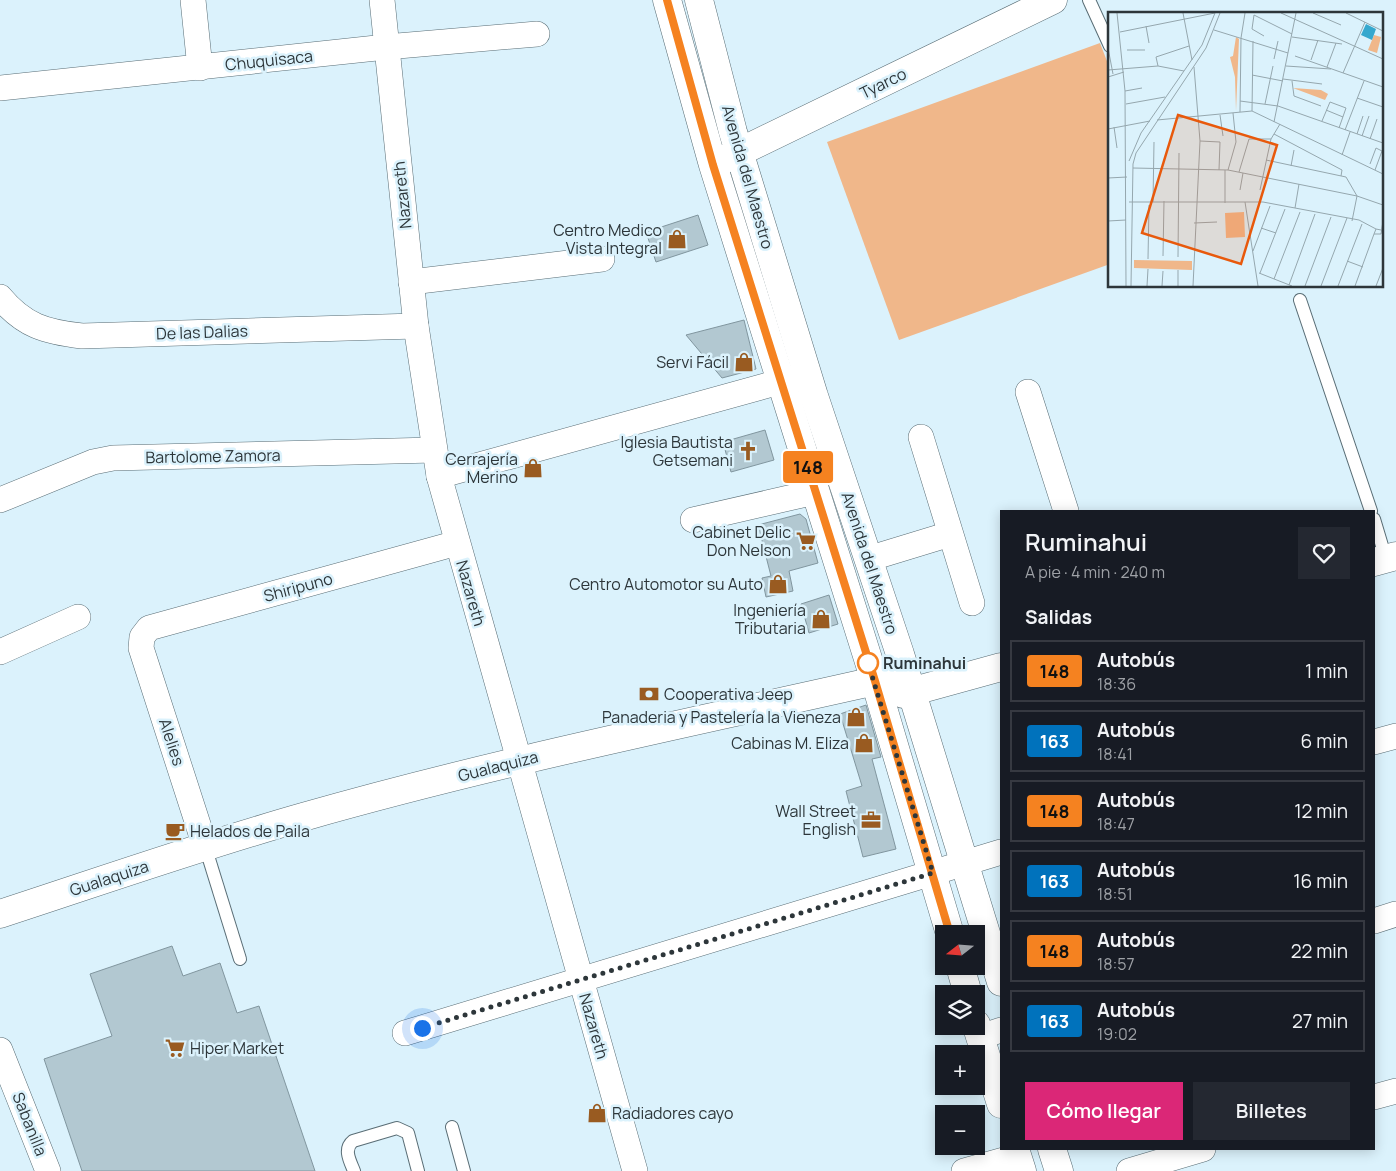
<!DOCTYPE html>
<html lang="es">
<head>
<meta charset="utf-8">
<style>
	body { margin:0; font-family:Manrope,sans-serif; background:#242831; color:#f1f3f6; height:100vh; display:flex; flex-direction:column; font-size:19px; white-space:nowrap }
	* { box-sizing:border-box; margin:0 }
	p { font-size:16px; color:#9ea1a6 }
	.icon { flex:none; width:28px; height:28px; fill:none; stroke:currentColor; stroke-width:2; stroke-linecap:round; stroke-linejoin:round }
	.map { position:relative; flex:1; overflow:hidden }
	.details { position:absolute; left:1000px; top:510px; width:375px; height:640px; display:flex; flex-direction:column; background:#171b24; border-radius:0px; box-shadow:0 2px 12px #0003 }
	.details>* { flex:none }
	.badge { padding:0 10px; border-radius:4px; font-size:18px; line-height:32px }
	.needle { width:32px; rotate:253deg }
	.tools { position:absolute; left:935px; top:925px; display:grid; gap:10px }
	.tools a { display:grid; place-items:center; width:50px; height:50px; border-radius:0px; background:#171b24; box-shadow:0 2px 12px #0003; font-size:25px }
	.you { position:absolute; width:25px; height:25px; margin:-12px; border:4px solid #fff; border-radius:50%; background:#1a73e8; box-shadow:0 0 0 8px #1a73e833 }
	.map>.badge { position:absolute; translate:-50% -50%; box-shadow:0 0 0 2px #fff }
	h2 { padding:0 25px; font-size:19px; line-height:45px }
	.round { display:grid; place-items:center; flex:none; width:52px; height:52px; border-radius:0px; background:#242831 }
	.head { display:flex; align-items:center; justify-content:space-between; height:85px; padding:0 25px }
	h1 { font-size:24px; font-weight:600; line-height:38px }
	.cta { display:flex; gap:10px; margin-top:auto; padding:10px 25px }
	.cta a { flex:1; height:58px; border-radius:0px; background:#db2777; color:#fff; font-size:20px; font-weight:600; line-height:58px; text-align:center }
	.cta a+a { background:#242831; color:#f1f3f6 }
	ul { padding:0; list-style:none }
	li { display:flex; align-items:center; gap:15px; height:62px; margin:0 10px 8px; padding:0 15px; border:2px solid #363941; border-radius:0px }
	li div { flex:1 }
	li b { display:block; font-size:19px }
	li em { font-style:normal }
	li .badge { min-width:55px; font-weight:700; text-align:center }
	.map>svg:first-child { display:block }
	.green { fill:#f0b78a }
	.building { fill:#b2c8d1; stroke:#81969f }
	.lines { fill:none; stroke-linecap:round; stroke-linejoin:round }
	.service-casing { stroke:#596d75; stroke-width:14 }
	.minor-casing { stroke:#596d75; stroke-width:26 }
	.tertiary-casing { stroke:#596d75; stroke-width:29 }
	.secondary-casing { stroke:#596d75; stroke-width:29 }
	.service { stroke:#fff; stroke-width:12 }
	.minor { stroke:#fff; stroke-width:25 }
	.tertiary { stroke:#fff; stroke-width:28 }
	.secondary { stroke:#fff; stroke-width:28 }
	.line-casing { stroke:#fff; stroke-width:11 }
	.line { stroke:#f58220; stroke-width:8 }
	.walk { stroke:#2d363a; stroke-width:5; stroke-dasharray:0 9 }
	.stop-dot { fill:#fff; stroke:#f58220; stroke-width:2.5 }
	.labels { text-anchor:middle; dominant-baseline:central; stroke-width:5; stroke-linejoin:round; paint-order:stroke }
	.street-label { font-size:16px; fill:#2d363a; stroke:#dbf2fc }
	.poi-label { font-size:16px; fill:#2d363a; stroke:#dbf2fc; text-anchor:end }
	.stop-label { font-size:16px; font-weight:bold; fill:#2d363a; stroke:#dbf2fc; text-anchor:start }
	.inset-road { fill:none; stroke:#95a7ae; stroke-width:1 }
	.view { fill:#e8590c; fill-opacity:0.15; stroke:#e8590c; stroke-width:2.5 }
	.inset-edge { fill:none; stroke:#2d363a; stroke-width:2.5 }
</style>
</head>
<body>
<div class="map">
<svg width="1396" height="1171" viewBox="0 0 1396 1171">
	<rect width="100%" height="100%" fill="#dbf2fc"/>
	<polygon class="green" points="1100,43 1110,69 1110,264 899,340 827,142"/>
	<g class="building">
		<polygon points="698,215 708,245 656,262 646,232"/>
		<polygon points="744,320 756,369 722,378 686,335"/>
		<polygon points="765,430 774,460 731,472 723,442"/>
		<polygon points="800,514 806,519 818,563 789,571 793,591 766,597 762,578 771,576 758,525"/>
		<polygon points="829,595 838,624 809,633 801,604"/>
		<polygon points="866,705 881,757 872,759 896,849 863,857 846,791 862,786 840,714"/>
		<polygon points="172,946 183,976 220,963 237,1013 259,1006 315,1171 82,1171 44,1059 112,1036 90,974"/>
	</g>
	<g class="lines">
		<defs>
			<g id="service">
				<polyline points="1089,0 1110,46"/>
				<polyline points="1300,300 1371,511"/>
				<polyline points="1374,519 1386,559"/>
				<polyline points="205,846 240,959"/>
				<polyline points="452,1127 464,1171"/>
				<path d="M354,1171C350,1161 343,1149 353,1141L397,1128L408,1133L418,1171"/>
			</g>
			<g id="minor">
				<polyline points="193,0 200,68"/>
				<polyline points="382,0 416,326 439,476 635,1171"/>
				<polyline points="0,88 386,47 537,34"/>
				<polyline points="411,282 602,259"/>
				<path d="M0,297C24,326 46,332 82,336L416,326"/>
				<polyline points="1028,392 1066,511"/>
				<polyline points="921,437 972,603"/>
				<polyline points="439,476 801,376"/>
				<polyline points="0,500 93,462 113,458 434,450"/>
				<polyline points="693,520 815,492"/>
				<polyline points="868,559 950,534"/>
				<polyline points="0,652 78,617"/>
				<polyline points="1374,742 1396,736"/>
				<polyline points="205,846 141,648 142,637 149,628 457,543"/>
				<polyline points="1374,921 1396,914"/>
				<polyline points="405,1033 1001,852"/>
				<polyline points="980,1037 1001,1030"/>
				<polyline points="0,1050 48,1171"/>
				<polyline points="1374,1097 1396,1091"/>
				<polyline points="964,1171 1018,1156"/>
				<polyline points="1129,1171 1203,1149"/>
			</g>
			<g id="tertiary">
				<polyline points="719,162 1053,0"/>
				<polyline points="1374,562 1396,556"/>
				<path d="M0,914C101,881 201,846 303,817C492,763 684,724 875,681H884L903,694L1001,667"/>
			</g>
			<g id="secondary">
				<polyline points="667,0 713,165 875,681 950,934"/>
				<polyline points="699,0 733,132 814,396 900,654 1001,982"/>
				<polyline points="960,966 968,994"/>
				<polyline points="976,1024 1001,1104"/>
				<polyline points="1015,1149 1022,1171"/>
				<polyline points="1052,1149 1059,1171"/>
			</g>
		</defs>
		<use href="#service" class="service-casing"/>
		<use href="#minor" class="minor-casing"/>
		<use href="#tertiary" class="tertiary-casing"/>
		<use href="#secondary" class="secondary-casing"/>
		<use href="#service" class="service"/>
		<use href="#minor" class="minor"/>
		<use href="#tertiary" class="tertiary"/>
		<use href="#secondary" class="secondary"/>
	</g>
	<g class="lines">
		<defs>
			<polyline id="line" points="667,0 713,165 875,681 950,934"/>
		</defs>
		<use href="#line" class="line-casing"/>
		<use href="#line" class="line"/>
		<polyline class="walk" points="422,1028 933,873 868,663"/>
	</g>
	<defs>
		<symbol id="shop-bare" viewBox="-9 -9 18 18"><path d="M-5-2.5h2.3a2.7 3.5 0 0 1 5.4 0H5L5.5 6h-11ZM-1.5-2.5h3a1.5 2.3 0 0 0-3 0Z" fill="#995b21" stroke="#dbf2fc" stroke-width="2.5" paint-order="stroke"/></symbol>
		<symbol id="church-bare" viewBox="-9 -9 18 18"><path d="M-1.2-6h2.4v3.5h3.3v2.4h-3.3V6h-2.4V-.1h-3.3v-2.4h3.3Z" fill="#995b21" stroke="#dbf2fc" stroke-width="2.5" paint-order="stroke"/></symbol>
		<symbol id="supermarket-bare" viewBox="-9 -9 18 18"><path d="M-6-5.5h2.5l.6 2H6L4.5 2H-2.5L-4.4-4H-6ZM-1.5 3.2a1.3 1.3 0 1 0 .1 0ZM3 3.2a1.3 1.3 0 1 0 .1 0Z" fill="#995b21" stroke="#dbf2fc" stroke-width="2.5" paint-order="stroke"/></symbol>
		<symbol id="bank-bare" viewBox="-9 -9 18 18"><path d="M-6-4H6V4H-6ZM0-2.3a2.3 2.3 0 1 0 0 4.6a2.3 2.3 0 1 0 0-4.6Z" fill="#995b21" stroke="#dbf2fc" stroke-width="2.5" paint-order="stroke"/></symbol>
		<symbol id="office-bare" viewBox="-9 -9 18 18"><path d="M-6-3h4V-5.5h4V-3h4V5H-6ZM-1-4.5V-3h2v-1.5ZM-6 0V1H6V0Z" fill="#995b21" stroke="#dbf2fc" stroke-width="2.5" paint-order="stroke"/></symbol>
		<symbol id="cafe-bare" viewBox="-9 -9 18 18"><path d="M-5.5-4.5H6V0H3Q3 3.5 0 3.5H-2.5Q-5.5 3.5-5.5 0ZM3-3.2v2h1.7v-2ZM-6 4.5H4V6H-6Z" fill="#995b21" stroke="#dbf2fc" stroke-width="2.5" paint-order="stroke"/></symbol>
	</defs>
	<g fill-rule="evenodd">
		<use href="#shop-bare" x="663" y="225" width="28" height="28"/>
		<use href="#shop-bare" x="730" y="348" width="28" height="28"/>
		<use href="#church-bare" x="734" y="437" width="28" height="28"/>
		<use href="#shop-bare" x="519" y="454" width="28" height="28"/>
		<use href="#supermarket-bare" x="792" y="527" width="28" height="28"/>
		<use href="#shop-bare" x="764" y="570" width="28" height="28"/>
		<use href="#shop-bare" x="807" y="605" width="28" height="28"/>
		<use href="#bank-bare" x="635" y="680" width="28" height="28"/>
		<use href="#shop-bare" x="842" y="703" width="28" height="28"/>
		<use href="#shop-bare" x="850" y="729" width="28" height="28"/>
		<use href="#office-bare" x="857" y="806" width="28" height="28"/>
		<use href="#cafe-bare" x="161" y="817" width="28" height="28"/>
		<use href="#supermarket-bare" x="161" y="1034" width="28" height="28"/>
		<use href="#shop-bare" x="583" y="1099" width="28" height="28"/>
	</g>
	<circle class="stop-dot" cx="868" cy="663" r="10"/>
	<g class="labels">
		<g class="street-label">
			<text transform="translate(269 60) rotate(-6)">Chuquisaca</text>
			<text transform="translate(883 83) rotate(-26)">Tyarco</text>
			<text transform="translate(748 177) rotate(74)">Avenida del Maestro</text>
			<text transform="translate(402 195) rotate(-96)">Nazareth</text>
			<text transform="translate(202 332) rotate(-2)">De las Dalias</text>
			<text transform="translate(213 456) rotate(-1)">Bartolome Zamora</text>
			<text transform="translate(870 563) rotate(72)">Avenida del Maestro</text>
			<text transform="translate(298 587) rotate(-15)">Shiripuno</text>
			<text transform="translate(471 593) rotate(74)">Nazareth</text>
			<text transform="translate(172 742) rotate(72)">Alelies</text>
			<text transform="translate(498 766) rotate(-14)">Gualaquiza</text>
			<text transform="translate(109 878) rotate(-18)">Gualaquiza</text>
			<text transform="translate(594 1026) rotate(74)">Nazareth</text>
			<text transform="translate(30 1124) rotate(68)">Sabanilla</text>
		</g>
		<g class="poi-label">
			<text x="662" y="230">Centro Medico<tspan x="662" dy="18">Vista Integral</tspan></text>
			<text x="729" y="362">Servi Fácil</text>
			<text x="733" y="442">Iglesia Bautista<tspan x="733" dy="18">Getsemani</tspan></text>
			<text x="518" y="459">Cerrajería<tspan x="518" dy="18">Merino</tspan></text>
			<text x="791" y="532">Cabinet Delic<tspan x="791" dy="18">Don Nelson</tspan></text>
			<text x="763" y="584">Centro Automotor su Auto</text>
			<text x="806" y="610">Ingeniería<tspan x="806" dy="18">Tributaria</tspan></text>
			<text x="664" y="694" text-anchor="start">Cooperativa Jeep</text>
			<text x="841" y="717">Panaderia y Pastelería la Vieneza</text>
			<text x="849" y="743">Cabinas M. Eliza</text>
			<text x="856" y="811">Wall Street<tspan x="856" dy="18">English</tspan></text>
			<text x="190" y="831" text-anchor="start">Helados de Paila</text>
			<text x="190" y="1048" text-anchor="start">Hiper Market</text>
			<text x="612" y="1113" text-anchor="start">Radiadores cayo</text>
		</g>
		<g class="stop-label">
			<text x="883" y="663">Ruminahui</text>
		</g>
	</g>
	<g transform="translate(1108 12)">
		<rect width="275" height="275" fill="#dbf2fc"/>
		<path d="M266,23L273,25L269,41L260,38ZM128,25L131,27L128,99L127,65L122,45L125,44ZM185,76L213,78L220,82L217,88ZM136,200L137,225L118,226L117,201ZM26,248L84,249V258L26,256Z" fill="#f0b78a"/>
		<path d="M258,12L268,17L264,28L253,23Z" fill="#36a8ce"/>
		<path class="inset-road" d="M9,1L17,79L18,274M75,1L84,48M173,1L275,47M205,1L233,13M238,1L275,19M146,3L184,22M146,3L144,17L156,24M38,14L41,31M106,18L180,41M12,20L107,1M184,25L234,32M0,36L5,62M19,38H37M187,44L275,75M166,47L170,29M203,48L210,28M50,54L48,45L81,34M178,54L223,57M219,55L228,31M0,58L50,54L76,59M235,61L257,10M144,63L175,69M0,65L16,60M175,67L214,72M184,69L186,84L213,94M17,79L34,76M249,86L275,95M132,89L170,94L275,131M18,92L57,85M157,92L165,54M218,98L235,105M144,99L145,29M132,100L133,26L137,1M112,103L115,124M49,108L144,99L275,162M214,109L222,90L238,96L231,116M166,110L188,1M6,115L9,136M0,117L42,109M237,118L256,69M166,122L234,158L233,164M249,122L255,104M254,124L261,104M262,127L269,107M92,129L112,130L111,158M234,143L242,120M158,148L238,165L249,184M21,149L33,121L94,33L107,1M262,152L268,136L274,139L267,158M183,154L186,138M25,156L120,158L249,184L275,193M120,158L128,130L125,101M131,160L141,127H163M0,166L19,165M132,178L135,161M152,178L163,127L172,112M21,190H155L251,208L268,217M45,190L46,130M137,190L150,274M117,191V158M187,196L191,172M0,209L18,208M244,209L249,184M86,211L109,210M153,216L168,221M273,218L268,217L266,222H273L275,209M145,239L162,194M55,244L56,189M70,245L71,141M40,247L41,193M239,249L255,255M151,261L184,274M152,261L177,197M166,267L192,200M181,273L207,202M23,274L25,152L28,141L98,36L112,1M39,274L40,257M54,274L55,259M70,274V258M85,274L92,129L86,55M197,274L223,205M213,274L239,206M230,274L254,212M247,274L266,222M268,274L275,256"/>
		<path class="view" d="M70,103L169,133L133,252L34,221Z"/>
		<rect width="275" height="275" class="inset-edge"/>
	</g>
</svg>
<div class="tools">
<a><svg class="needle" viewBox="-14 -14 28 28"><path d="M0-13l5 13h-10z" fill="#e53935"/><path d="M0 13l5-13h-10z" fill="#9ea1a6"/></svg></a>
<a><svg class="icon" aria-label="layers" viewBox="0 0 24 24"><path d="M12 4l9 5-9 5-9-5zM3 14l9 5 9-5"/></svg></a>
<a>+</a>
<a>−</a>
</div>
<div class="you" style="left:422px;top:1028px"></div>
<b class="badge" style="left:808px;top:467px;background:#f58220;color:#111">148</b>
<section class="details">
<div class="head"><div><h1>Ruminahui</h1><p>A pie · 4 min · 240 m</p></div><a class="round"><svg class="icon" aria-label="heart" viewBox="0 0 24 24"><path d="M12 20l-8-8c-3-5 5-10 8-4 3-6 11-1 8 4z"/></svg></a></div>
<h2>Salidas</h2>
<ul>
<li><span class="badge" style="background:#f58220;color:#111">148</span><div><b>Autobús</b><p>18:36</p></div><em>1 min</em></li>
<li><span class="badge" style="background:#0072bc;color:#fff">163</span><div><b>Autobús</b><p>18:41</p></div><em>6 min</em></li>
<li><span class="badge" style="background:#f58220;color:#111">148</span><div><b>Autobús</b><p>18:47</p></div><em>12 min</em></li>
<li><span class="badge" style="background:#0072bc;color:#fff">163</span><div><b>Autobús</b><p>18:51</p></div><em>16 min</em></li>
<li><span class="badge" style="background:#f58220;color:#111">148</span><div><b>Autobús</b><p>18:57</p></div><em>22 min</em></li>
<li><span class="badge" style="background:#0072bc;color:#fff">163</span><div><b>Autobús</b><p>19:02</p></div><em>27 min</em></li>
</ul>
<div class="cta"><a>Cómo llegar</a><a>Billetes</a></div>
</section>
</div>
</body>
</html>
